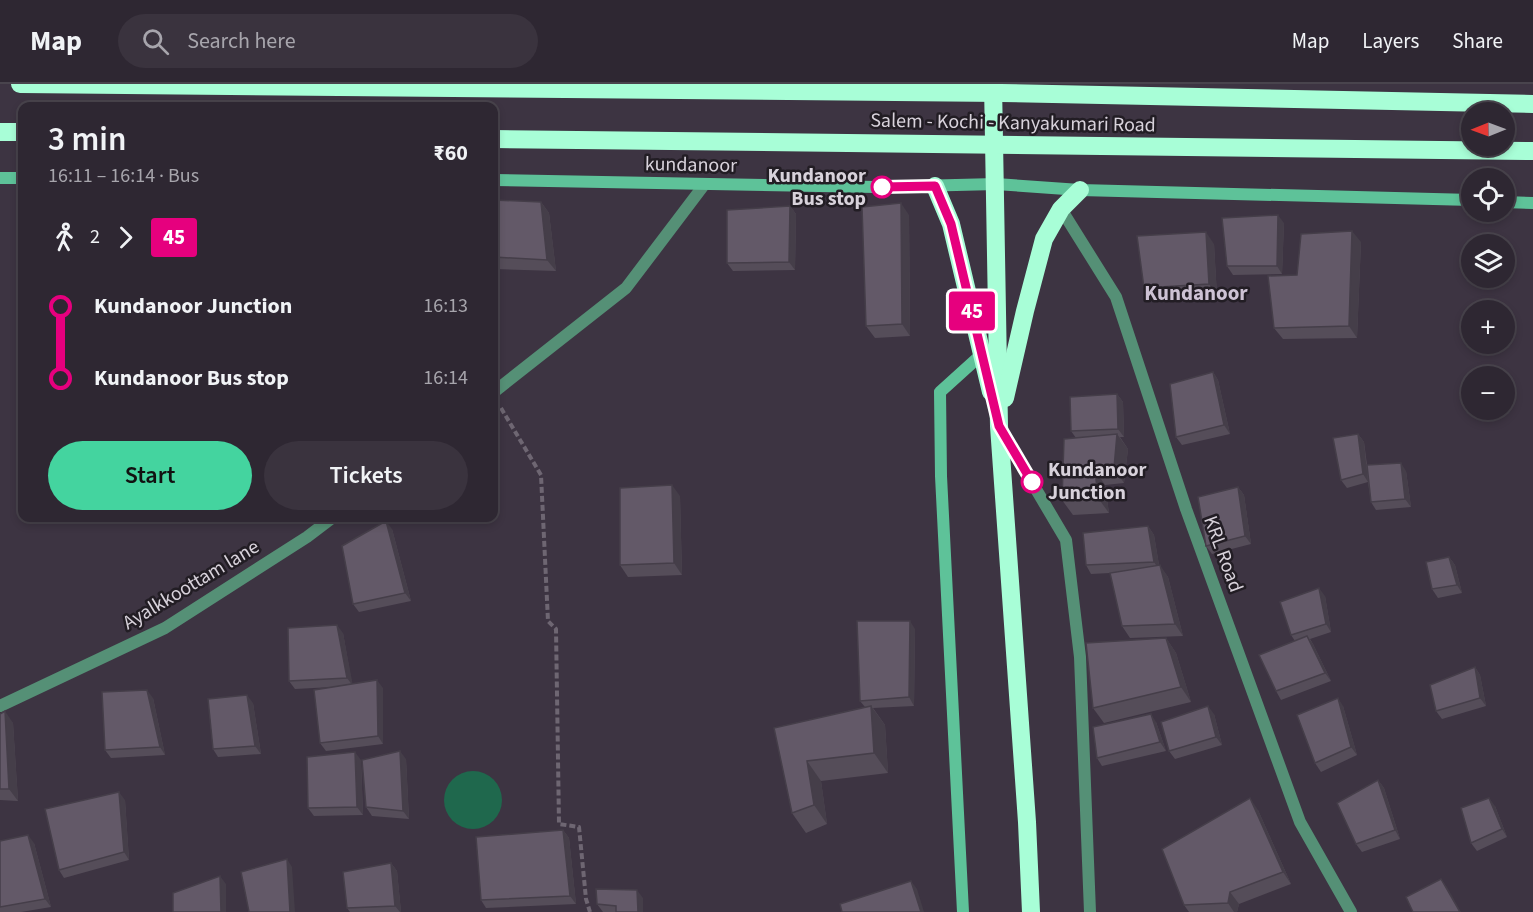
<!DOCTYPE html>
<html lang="en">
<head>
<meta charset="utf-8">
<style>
	body { margin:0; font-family:"Source Sans 3",sans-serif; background:#3a333e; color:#f1f3f6; height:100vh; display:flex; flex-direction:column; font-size:22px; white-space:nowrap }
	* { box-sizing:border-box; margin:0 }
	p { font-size:20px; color:#a7a5ac }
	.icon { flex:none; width:33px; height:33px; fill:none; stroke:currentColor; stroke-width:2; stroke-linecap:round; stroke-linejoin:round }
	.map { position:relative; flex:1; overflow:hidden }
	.sheet { position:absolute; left:18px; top:18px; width:480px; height:420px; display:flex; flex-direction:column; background:#2e2732; border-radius:12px; box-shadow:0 3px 9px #0003,0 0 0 2px #49444d }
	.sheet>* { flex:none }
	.badge { padding:0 12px; border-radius:4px; font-size:21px; line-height:39px }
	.needle { width:39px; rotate:269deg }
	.controls { position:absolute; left:1461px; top:18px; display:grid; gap:12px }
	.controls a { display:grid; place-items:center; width:54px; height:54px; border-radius:50%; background:#2e2732; box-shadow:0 3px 9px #0003,0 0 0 2px #49444d; font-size:30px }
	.map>.badge { position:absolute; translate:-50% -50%; box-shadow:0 0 0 3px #fff }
	.legs { display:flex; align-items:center; gap:9px; height:66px; padding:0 30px; font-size:20px }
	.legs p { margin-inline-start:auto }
	.headline { display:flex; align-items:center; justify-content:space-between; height:102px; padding:0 30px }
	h1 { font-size:33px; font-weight:600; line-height:45px }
	.button { display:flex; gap:12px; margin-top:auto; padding:12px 30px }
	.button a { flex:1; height:69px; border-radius:36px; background:#44d49f; color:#111; font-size:24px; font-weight:600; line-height:69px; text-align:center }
	.button a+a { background:#3a333e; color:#f1f3f6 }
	ul { padding:0 30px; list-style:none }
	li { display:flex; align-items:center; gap:21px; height:72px; font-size:22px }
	li i { display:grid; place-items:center; width:9px; height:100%; margin:0 8px; background:currentColor }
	li i::after { content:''; width:15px; height:15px; margin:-8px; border:4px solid; border-radius:50%; background:#2e2732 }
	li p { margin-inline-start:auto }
	li:first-child i { background:linear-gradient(#0000 50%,currentColor 0) }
	li:last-child i { background:linear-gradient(currentColor 50%,#0000 0) }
	header { display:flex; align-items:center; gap:36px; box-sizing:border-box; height:84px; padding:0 30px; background:#2e2732; border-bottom:2px solid #49444d }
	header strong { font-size:28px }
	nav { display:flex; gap:33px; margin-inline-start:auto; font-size:21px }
	.search { width:420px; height:54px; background:#3a333e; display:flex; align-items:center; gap:15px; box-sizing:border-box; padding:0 21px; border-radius:33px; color:#a7a5ac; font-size:22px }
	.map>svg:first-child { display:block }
	.water { fill:#1f684d }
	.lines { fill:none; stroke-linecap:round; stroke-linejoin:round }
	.path { stroke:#6e6672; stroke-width:4; stroke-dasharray:6 3; stroke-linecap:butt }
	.street { stroke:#559076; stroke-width:12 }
	.secondary { stroke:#5ec299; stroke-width:12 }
	.highway { stroke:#a8fed7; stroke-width:18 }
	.highway-bridge { stroke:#a8fed7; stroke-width:18 }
	.wall { fill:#554d59 }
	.shaded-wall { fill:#453e49 }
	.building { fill:#635968; stroke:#453e49; stroke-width:1.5 }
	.line-1-casing { stroke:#fff; stroke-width:14 }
	.line-1 { stroke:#e6007e; stroke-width:9 }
	.stop-1-dot { fill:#fff; stroke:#e6007e; stroke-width:3 }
	.labels { text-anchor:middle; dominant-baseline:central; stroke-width:5; stroke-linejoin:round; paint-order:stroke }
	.street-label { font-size:20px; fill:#d8d2db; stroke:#221d24 }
	.stop-label { font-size:20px; font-weight:bold; fill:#d8d2db; stroke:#221d24; text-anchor:end }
	.neighbourhood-label { font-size:21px; font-weight:bold; fill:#cdc2d4; stroke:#221d24 }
</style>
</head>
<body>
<header>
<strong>Map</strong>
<div class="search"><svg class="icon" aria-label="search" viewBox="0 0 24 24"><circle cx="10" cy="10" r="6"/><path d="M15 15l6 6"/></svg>Search here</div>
<nav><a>Map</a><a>Layers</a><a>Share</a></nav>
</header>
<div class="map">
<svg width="1533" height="828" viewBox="0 0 1533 828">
	<rect width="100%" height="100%" fill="#3d3442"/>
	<circle class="water" cx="473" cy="716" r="29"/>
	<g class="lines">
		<polyline class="path" points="501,324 541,391 548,537 556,545 559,740 579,743 586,815 590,828"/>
		<g class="street">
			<polyline points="1061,125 1116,213 1186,425 1300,738 1351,828"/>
			<polyline points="494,308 626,204 704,101"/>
			<polyline points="1001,346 1066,456 1080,573 1090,828"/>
			<polyline points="0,622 165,544 307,453 332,434"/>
		</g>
		<g class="secondary">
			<polyline points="0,94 22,94"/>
			<polyline points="494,96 876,103 996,100 1080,106 1472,116"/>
			<polyline points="1504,118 1533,119"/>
			<polyline points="963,828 941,392 940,308 982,270"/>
		</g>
		<g class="highway">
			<polyline points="993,0 999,342 1027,738 1031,828"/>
			<polyline points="0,48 22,48"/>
			<polyline points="935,102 951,140 991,308"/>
			<polyline points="1005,314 1025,227 1044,155 1061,125 1080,106"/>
		</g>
		<g class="highway-bridge">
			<polyline points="20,0 1001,9 1533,20"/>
			<polyline points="494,55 1533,67"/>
		</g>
	</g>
	<g class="wall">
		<polygon points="494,116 541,118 549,129 556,187 494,185"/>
		<polygon points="790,122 796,130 795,186 733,187 727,179"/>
		<polygon points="909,131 910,252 875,254 866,242"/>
		<polygon points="1284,139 1282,190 1233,191 1227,182"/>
		<polygon points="1361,158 1357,254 1283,255 1274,244 1297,191"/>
		<polygon points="1214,160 1217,212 1152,215 1144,204"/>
		<polygon points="1213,288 1218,296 1230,350 1182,361 1176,353"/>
		<polygon points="1117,310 1123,318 1124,353 1120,353 1128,365 1124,399 1105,401 1109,429 1073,431 1062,416 1076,354 1071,347"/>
		<polygon points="1358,350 1364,358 1367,381 1406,387 1411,423 1376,426 1371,418 1368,398 1347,404 1341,396"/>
		<polygon points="1238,403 1244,411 1251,460 1212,470 1206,462"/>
		<polygon points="680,412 682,491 628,493 620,481"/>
		<polygon points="1148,442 1154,451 1159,481 1168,493 1183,552 1130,554 1122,542 1110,489 1091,490 1086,481"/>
		<polygon points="392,445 411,517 359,528 353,520"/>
		<polygon points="1449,473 1455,481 1462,509 1438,514 1432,505"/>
		<polygon points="1325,512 1331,548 1310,555 1313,560 1331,597 1281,616 1276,607 1295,557 1291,551"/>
		<polygon points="915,545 914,622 873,624 885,641 888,689 821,697 827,740 806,749 792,729 774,644 865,623 860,617"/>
		<polygon points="343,549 352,600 383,604 383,660 326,667 320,659 332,603 295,605 289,597"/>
		<polygon points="1166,554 1176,569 1191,618 1104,639 1093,624"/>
		<polygon points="1475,583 1480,591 1486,622 1442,635 1436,627"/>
		<polygon points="153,614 165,671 111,674 105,666"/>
		<polygon points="253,619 261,670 218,673 213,665"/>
		<polygon points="1343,622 1357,671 1321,688 1315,679"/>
		<polygon points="0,630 13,639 18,717 0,716"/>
		<polygon points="1214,630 1222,661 1175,675 1169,667"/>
		<polygon points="1156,638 1166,667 1102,682 1097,674"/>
		<polygon points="406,675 409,735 372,732 366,723"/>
		<polygon points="361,676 363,731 314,732 308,724"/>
		<polygon points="1378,696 1384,704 1400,755 1362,768 1356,760"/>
		<polygon points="125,716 129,776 64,794 59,786"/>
		<polygon points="1495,722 1507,753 1477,767 1471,759"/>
		<polygon points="1258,726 1291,800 1239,820 1237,828 1189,828 1184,821"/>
		<polygon points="563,746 569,754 576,820 486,824 481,816"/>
		<polygon points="0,757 34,759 51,823 21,828 0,828"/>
		<polygon points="391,779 397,787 401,828 350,828 347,824"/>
		<polygon points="643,814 643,828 603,828 597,820"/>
	</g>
	<g class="shaded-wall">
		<polygon points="541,118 549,129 556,187 547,176"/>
		<polygon points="901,119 909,131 910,252 902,240"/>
		<polygon points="790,122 796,130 795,186 789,178"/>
		<polygon points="1278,131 1284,139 1282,190 1277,182"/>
		<polygon points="1352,147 1361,158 1357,254 1349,242"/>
		<polygon points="1206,148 1214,160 1217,212 1209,200"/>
		<polygon points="1213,288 1218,296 1230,350 1224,341"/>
		<polygon points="1117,310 1123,318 1124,353 1118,345"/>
		<polygon points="1117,350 1128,365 1124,399 1114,384"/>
		<polygon points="1358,350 1364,358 1368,398 1363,390"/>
		<polygon points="1401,379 1406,387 1411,423 1405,415"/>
		<polygon points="1095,386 1105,401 1109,429 1098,414"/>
		<polygon points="672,401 680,412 682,491 674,479"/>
		<polygon points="1238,403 1244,411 1251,460 1245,452"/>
		<polygon points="386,437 392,445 411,517 405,509"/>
		<polygon points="1148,442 1154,451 1160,487 1154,478"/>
		<polygon points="1449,473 1455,481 1462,509 1457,501"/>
		<polygon points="1160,481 1168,493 1183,552 1175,540"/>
		<polygon points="1319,504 1325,512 1331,548 1326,540"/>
		<polygon points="910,537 915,545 914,622 909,613"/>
		<polygon points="337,541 343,549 353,602 347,594"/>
		<polygon points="1307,552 1313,560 1331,597 1325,589"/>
		<polygon points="1166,554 1176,569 1191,618 1181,603"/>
		<polygon points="1475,583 1480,591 1486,622 1480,614"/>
		<polygon points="377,596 383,604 383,660 378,652"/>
		<polygon points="147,606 153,614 165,671 160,663"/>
		<polygon points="247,611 253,619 261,670 255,662"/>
		<polygon points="1338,614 1343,622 1357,671 1351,663"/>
		<polygon points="871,622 885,641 888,689 874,669"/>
		<polygon points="1208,622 1214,630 1222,661 1216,653"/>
		<polygon points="5,627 13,639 18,717 9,705"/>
		<polygon points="1151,630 1156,638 1166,667 1160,658"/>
		<polygon points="400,667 406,675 409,735 403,727"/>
		<polygon points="355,668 361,676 363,731 357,723"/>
		<polygon points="807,677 821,697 827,740 814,721"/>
		<polygon points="1378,696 1384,704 1400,755 1395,746"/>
		<polygon points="119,708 125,716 129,776 124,768"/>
		<polygon points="1250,714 1258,726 1291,800 1283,788"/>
		<polygon points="1489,714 1495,722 1507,753 1502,745"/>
		<polygon points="563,746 569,754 576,820 570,812"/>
		<polygon points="28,751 34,759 51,823 45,815"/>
		<polygon points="287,775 292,783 295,828 290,828"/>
		<polygon points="391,779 397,787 401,828 400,828 395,822"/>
		<polygon points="220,792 226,800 226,828 221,828"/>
		<polygon points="1441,795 1447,803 1461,828 1460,828"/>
		<polygon points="911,797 917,805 924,828 921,828"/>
		<polygon points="637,806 643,814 643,828 638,828"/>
		<polygon points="1230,808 1239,820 1237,828 1234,828 1228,819"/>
	</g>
	<g class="building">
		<polygon points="494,116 541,118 547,176 494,173"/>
		<polygon points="901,119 902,240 866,242 862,123"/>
		<polygon points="790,122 789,178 727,179 727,126"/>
		<polygon points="1278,131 1277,182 1227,182 1222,134"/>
		<polygon points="1352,147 1349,242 1274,244 1268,192 1297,191 1301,150"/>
		<polygon points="1206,148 1209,200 1144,204 1137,152"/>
		<polygon points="1213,288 1224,341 1176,353 1170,300"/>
		<polygon points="1117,310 1118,345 1071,347 1070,313"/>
		<polygon points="1117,350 1114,384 1095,386 1098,414 1062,416 1064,355"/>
		<polygon points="1358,350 1363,390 1341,396 1333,354"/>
		<polygon points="1401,379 1405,415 1371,418 1367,381"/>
		<polygon points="672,401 674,479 620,481 620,404"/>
		<polygon points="1238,403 1245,452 1206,462 1198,413"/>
		<polygon points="386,437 405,509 353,520 342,462"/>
		<polygon points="1148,442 1154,478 1086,481 1083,449"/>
		<polygon points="1449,473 1457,501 1432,505 1426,478"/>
		<polygon points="1160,481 1175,540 1122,542 1110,489"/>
		<polygon points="1319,504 1326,540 1291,551 1280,518"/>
		<polygon points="857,537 910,537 909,613 860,617"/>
		<polygon points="337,541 347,594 289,597 288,544"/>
		<polygon points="1307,552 1325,589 1276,607 1259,571"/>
		<polygon points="1166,554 1181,603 1093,624 1086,559"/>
		<polygon points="1475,583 1480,614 1436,627 1430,601"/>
		<polygon points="377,596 378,652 320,659 314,606"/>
		<polygon points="147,606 160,663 105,666 102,608"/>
		<polygon points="247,611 255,662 213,665 208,615"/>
		<polygon points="1338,614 1351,663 1315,679 1297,631"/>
		<polygon points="871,622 874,669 807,677 814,721 792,729 774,644"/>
		<polygon points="1208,622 1216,653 1169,667 1161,638"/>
		<polygon points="5,627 9,705 0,705 0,630"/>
		<polygon points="1151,630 1160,658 1097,674 1093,643"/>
		<polygon points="400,667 403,727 366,723 362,676"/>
		<polygon points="355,668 357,723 308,724 307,673"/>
		<polygon points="1378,696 1395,746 1356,760 1337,719"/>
		<polygon points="119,708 124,768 59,786 45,725"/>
		<polygon points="1250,714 1283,788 1230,808 1228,819 1184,821 1162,765"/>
		<polygon points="1489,714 1502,745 1471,759 1461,724"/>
		<polygon points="563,746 570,812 481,816 476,753"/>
		<polygon points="28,751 45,815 0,823 0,757"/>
		<polygon points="287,775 290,828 249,828 241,788"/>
		<polygon points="391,779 395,822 347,824 343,788"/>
		<polygon points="220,792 221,828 173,828 173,809"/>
		<polygon points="1441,795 1460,828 1413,828 1406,813"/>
		<polygon points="911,797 921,828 842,828 840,820"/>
		<polygon points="596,805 637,806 638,828 616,828 616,822 597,820"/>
	</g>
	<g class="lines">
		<defs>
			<polyline id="line-1" points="882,103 935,102 951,140 999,342 1032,398"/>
		</defs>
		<use href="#line-1" class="line-1-casing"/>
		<use href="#line-1" class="line-1"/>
	</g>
	<g class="stop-1-dot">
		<circle cx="882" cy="103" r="10"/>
		<circle cx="1032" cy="398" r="10"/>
	</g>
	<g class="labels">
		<g class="street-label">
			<text transform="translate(1013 39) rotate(1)">Salem - Kochi - Kanyakumari Road</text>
			<text transform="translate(691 81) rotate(1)">kundanoor</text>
			<text transform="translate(1223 470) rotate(70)">KRL Road</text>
			<text transform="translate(191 501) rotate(-31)">Ayalkkoottam lane</text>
		</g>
		<g class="stop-label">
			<text x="866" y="92">Kundanoor<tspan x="866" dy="23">Bus stop</tspan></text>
			<text x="1048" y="386" text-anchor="start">Kundanoor<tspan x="1048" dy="23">Junction</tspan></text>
		</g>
		<g class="neighbourhood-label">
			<text x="1196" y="209">Kundanoor</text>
		</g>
	</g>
</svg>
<div class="controls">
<a><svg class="needle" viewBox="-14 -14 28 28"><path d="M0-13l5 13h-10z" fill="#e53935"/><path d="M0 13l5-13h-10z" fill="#a7a5ac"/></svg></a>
<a><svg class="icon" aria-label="locate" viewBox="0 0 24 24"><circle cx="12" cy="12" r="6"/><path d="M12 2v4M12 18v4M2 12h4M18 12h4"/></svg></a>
<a><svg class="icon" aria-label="layers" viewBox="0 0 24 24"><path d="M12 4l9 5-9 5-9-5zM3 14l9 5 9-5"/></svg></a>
<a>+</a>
<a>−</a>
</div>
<b class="badge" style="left:972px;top:227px;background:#e6007e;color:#fff">45</b>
<section class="sheet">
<div class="headline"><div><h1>3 min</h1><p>16:11 – 16:14 · Bus</p></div><b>₹60</b></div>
<div class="legs"><svg class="icon" aria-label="walk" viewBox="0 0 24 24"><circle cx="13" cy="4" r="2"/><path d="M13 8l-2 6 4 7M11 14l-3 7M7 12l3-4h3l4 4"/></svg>2<svg class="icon" aria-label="forward" viewBox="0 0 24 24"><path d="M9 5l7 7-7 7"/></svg><b class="badge" style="background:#e6007e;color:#fff">45</b></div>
<ul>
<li><i style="color:#e6007e"></i><b>Kundanoor Junction</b><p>16:13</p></li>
<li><i style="color:#e6007e"></i><b>Kundanoor Bus stop</b><p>16:14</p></li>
</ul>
<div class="button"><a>Start</a><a>Tickets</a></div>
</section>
</div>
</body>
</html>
